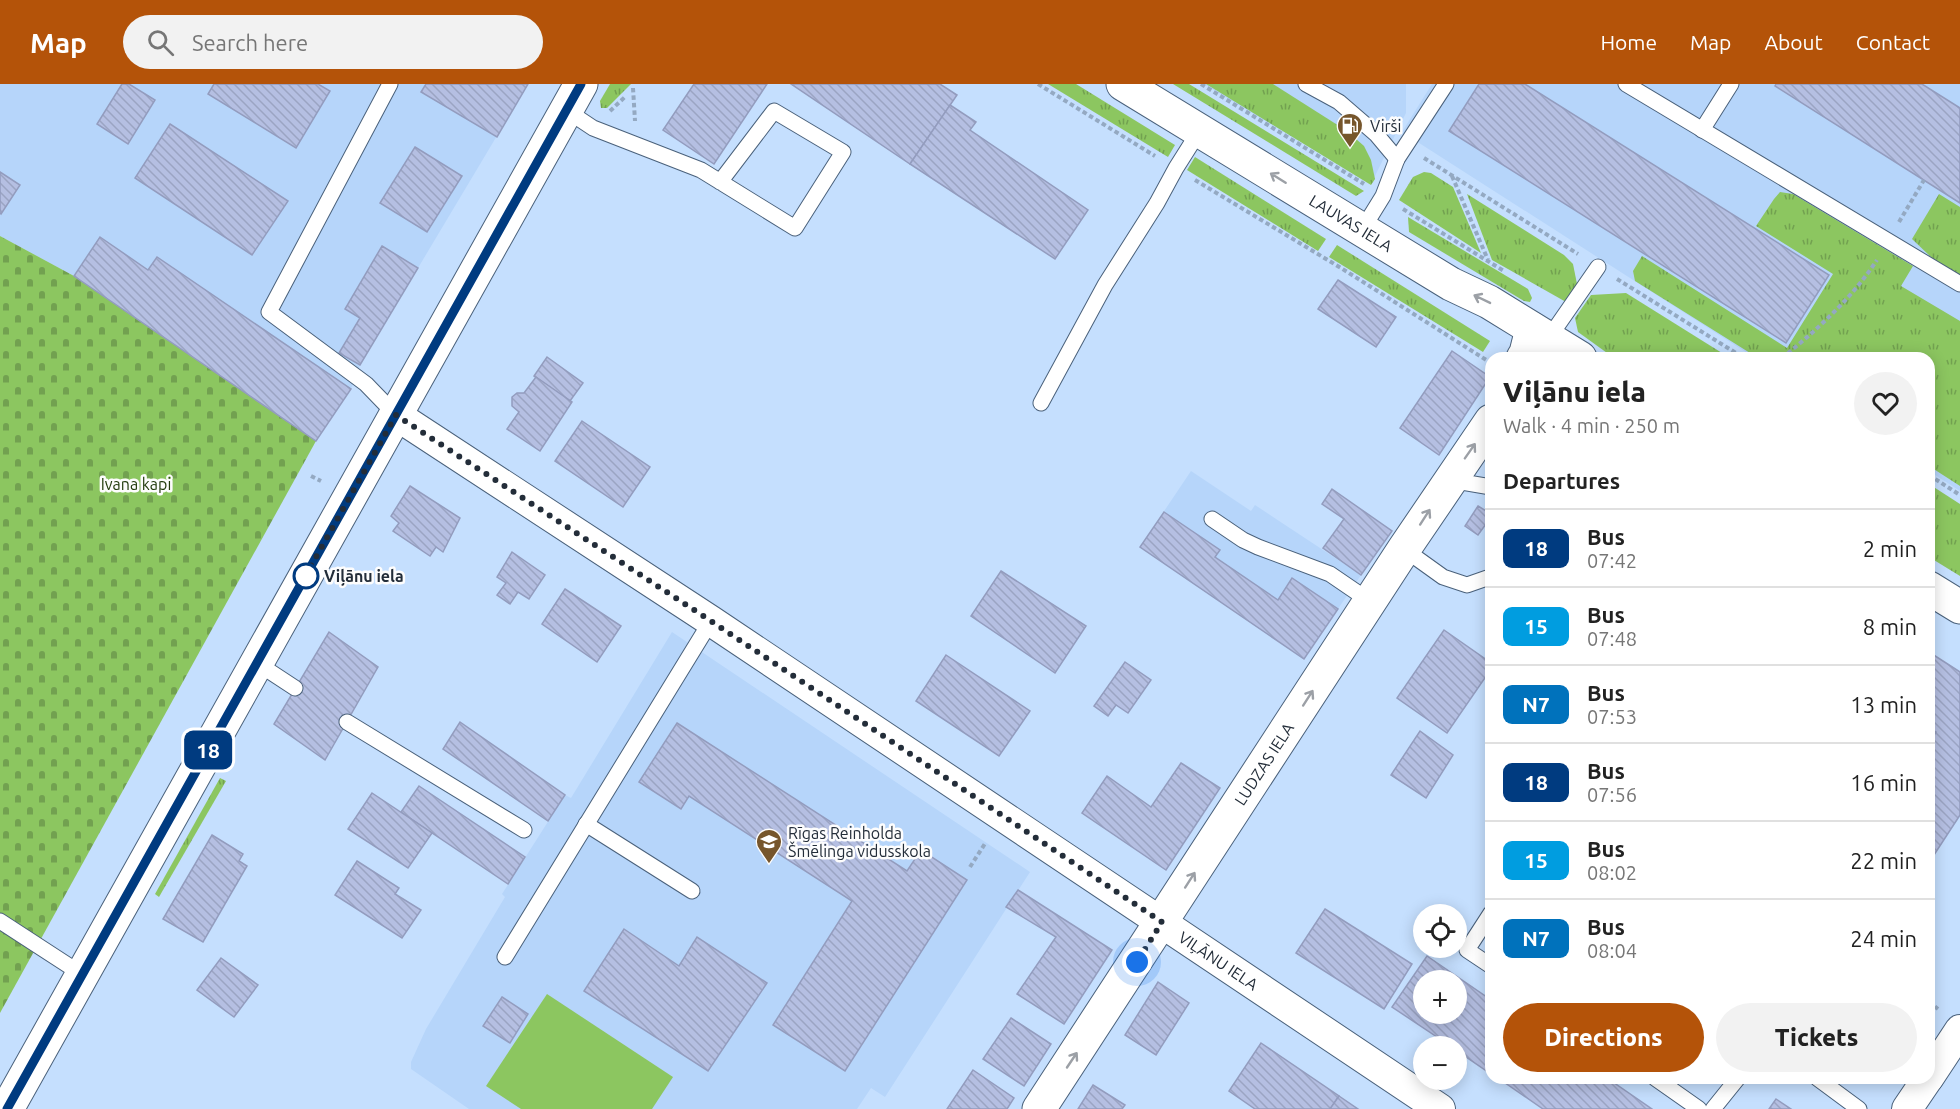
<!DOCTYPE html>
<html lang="en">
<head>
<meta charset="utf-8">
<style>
	body { margin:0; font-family:Ubuntu,sans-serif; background:#f2f2f2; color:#222; height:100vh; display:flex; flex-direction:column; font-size:22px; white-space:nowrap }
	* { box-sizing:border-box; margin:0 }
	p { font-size:20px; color:#767676 }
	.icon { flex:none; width:33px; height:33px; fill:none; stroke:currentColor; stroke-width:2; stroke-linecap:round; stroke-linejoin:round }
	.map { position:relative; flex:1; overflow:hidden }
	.panel { position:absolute; left:1485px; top:268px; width:450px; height:732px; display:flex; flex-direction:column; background:#fff; border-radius:18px; box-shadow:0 3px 15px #0003 }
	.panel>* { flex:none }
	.badge { padding:0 12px; border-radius:9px; font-size:21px; line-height:39px }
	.buttons { position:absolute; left:1413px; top:820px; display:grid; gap:12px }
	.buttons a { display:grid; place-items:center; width:54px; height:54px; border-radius:50%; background:#fff; box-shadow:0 3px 15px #0003; font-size:30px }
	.you { position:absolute; width:30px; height:30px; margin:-15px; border:4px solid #fff; border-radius:50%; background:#1a73e8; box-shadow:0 0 0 9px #1a73e833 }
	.map>.badge { position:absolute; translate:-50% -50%; box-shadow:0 0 0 3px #fff }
	h2 { padding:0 18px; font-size:22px; line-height:54px }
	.round { display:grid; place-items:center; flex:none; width:63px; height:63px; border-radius:32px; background:#f2f2f2 }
	.summary { display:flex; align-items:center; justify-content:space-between; height:102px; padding:0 18px }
	h1 { font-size:28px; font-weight:800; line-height:45px }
	.cta { display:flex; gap:12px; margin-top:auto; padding:12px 18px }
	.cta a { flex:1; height:69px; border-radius:36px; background:#b45309; color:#fff; font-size:24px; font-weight:800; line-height:69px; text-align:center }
	.cta a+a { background:#f2f2f2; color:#222 }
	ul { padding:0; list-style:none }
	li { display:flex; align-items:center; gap:18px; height:78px; padding:0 18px; border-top:2px solid #e0e0e0 }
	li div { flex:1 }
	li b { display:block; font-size:22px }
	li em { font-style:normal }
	li .badge { min-width:66px; font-weight:700; text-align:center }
	header { display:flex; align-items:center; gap:36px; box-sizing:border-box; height:84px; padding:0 30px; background:#b45309; color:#fff }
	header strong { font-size:28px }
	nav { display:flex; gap:33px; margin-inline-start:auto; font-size:21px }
	.search { width:420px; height:54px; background:#f2f2f2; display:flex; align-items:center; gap:15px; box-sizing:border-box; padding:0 21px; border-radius:33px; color:#767676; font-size:22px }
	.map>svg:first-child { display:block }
	.built { fill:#b6d5fa }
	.grass { fill:url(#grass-tufts) }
	.cemetery { fill:url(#cemetery-stones) }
	.pitch { fill:#8cc660 }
	.building { fill:url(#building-back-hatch); stroke:#939cbe; stroke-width:1.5; fill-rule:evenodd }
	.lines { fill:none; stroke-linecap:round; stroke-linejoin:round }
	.service-casing { stroke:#4a617b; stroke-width:17 }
	.minor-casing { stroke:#4a617b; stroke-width:32 }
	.tertiary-casing { stroke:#4a617b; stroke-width:35 }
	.path { stroke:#94a9c2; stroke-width:4; stroke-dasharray:4.5 3; stroke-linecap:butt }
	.service { stroke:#fff; stroke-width:15 }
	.minor { stroke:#fff; stroke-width:30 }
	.tertiary { stroke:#fff; stroke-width:33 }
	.oneway { stroke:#9ca0a6 }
	.line-casing { stroke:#fff; stroke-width:14 }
	.line { stroke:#003b80; stroke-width:9 }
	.walk { stroke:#232d39; stroke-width:6; stroke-dasharray:0 10.8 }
	.stop-dot { fill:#fff; stroke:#003b80; stroke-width:3 }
	.labels { text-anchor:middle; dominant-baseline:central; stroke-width:5; stroke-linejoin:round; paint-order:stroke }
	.poi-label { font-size:16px; fill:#232d39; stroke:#fdfdfd; text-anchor:start }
	.street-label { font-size:16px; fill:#232d39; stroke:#fdfdfd }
	.park-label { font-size:16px; fill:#223b0c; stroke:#fdfdfd }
	.stop-label { font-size:16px; font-weight:bold; fill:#232d39; stroke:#fdfdfd; text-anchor:start }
</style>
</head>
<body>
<header>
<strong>Map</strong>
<div class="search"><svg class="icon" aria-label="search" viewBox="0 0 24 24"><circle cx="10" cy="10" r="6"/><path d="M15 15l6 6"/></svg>Search here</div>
<nav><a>Home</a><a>Map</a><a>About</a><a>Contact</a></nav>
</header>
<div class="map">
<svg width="1960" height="1025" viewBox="0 0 1960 1025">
	<defs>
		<pattern id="grass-tufts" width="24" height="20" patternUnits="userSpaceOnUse" patternTransform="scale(1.5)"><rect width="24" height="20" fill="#8cc660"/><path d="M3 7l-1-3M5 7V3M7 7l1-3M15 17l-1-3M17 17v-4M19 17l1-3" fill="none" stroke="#72a150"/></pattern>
		<pattern id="cemetery-stones" width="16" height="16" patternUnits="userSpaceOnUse" patternTransform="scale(1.5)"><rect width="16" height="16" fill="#8cc660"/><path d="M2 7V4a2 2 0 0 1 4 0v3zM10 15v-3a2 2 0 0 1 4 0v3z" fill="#72a150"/></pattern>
		<pattern id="building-back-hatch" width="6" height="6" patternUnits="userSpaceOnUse" patternTransform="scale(1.5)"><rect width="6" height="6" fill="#b5bfe2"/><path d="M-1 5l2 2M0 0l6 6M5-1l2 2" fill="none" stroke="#9ba4c3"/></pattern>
	</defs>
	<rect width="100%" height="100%" fill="#c5dffe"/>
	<g class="built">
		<polygon points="0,0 528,0 360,281 351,305 316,357 74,192 0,152"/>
		<polygon points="1204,0 1406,0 1406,29 1371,100"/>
		<polygon points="1432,0 1960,0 1960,407 1929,387 1929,274 1755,274 1402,48"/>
		<polygon points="1191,387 1251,427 1255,421 1361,491 1304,575 1140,463"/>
		<polygon points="672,548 1030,788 885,1013 871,1004 857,1025 469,1025 411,985 411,978 426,945 505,813 502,810 565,711 571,714"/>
	</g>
	<g class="grass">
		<polygon points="610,0 631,0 607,24 601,24 600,17"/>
		<polygon points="1048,0 1076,0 1175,61 1168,73"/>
		<polygon points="1173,0 1189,0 1364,107 1356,112"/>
		<polygon points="1206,0 1273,0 1347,47 1364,62 1371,76 1375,95 1371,101"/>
		<polygon points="1195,73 1326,155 1318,167 1187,86"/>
		<polygon points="1424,88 1431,89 1453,103 1481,169 1399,116 1413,93"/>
		<polygon points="1780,108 1793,110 1913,182 1901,202 1960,237 1960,402 1929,382 1929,274 1758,274 1635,197 1633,187 1642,172 1787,264 1833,190 1756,142 1774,115"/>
		<polygon points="1467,110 1564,171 1573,180 1577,200 1566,218 1492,176"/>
		<polygon points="1939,110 1960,123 1960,191 1932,174 1912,155"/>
		<polygon points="1408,133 1528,205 1532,214 1530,218 1524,217 1409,148"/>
		<polygon points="1337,161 1490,257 1483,268 1329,173"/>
		<polygon points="1626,209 1730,274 1614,274 1578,248 1575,234 1591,211"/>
		<polygon points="1929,400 1960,420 1960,492 1929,473"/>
		<polygon points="220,694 226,697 159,813 155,810"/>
	</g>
	<polygon class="cemetery" points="0,152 74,192 316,357 0,929"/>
	<polygon class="pitch" points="547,910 673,993 652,1025 521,1025 486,1002"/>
	<g class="building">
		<polygon points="122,0 129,0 155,16 128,60 97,40"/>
		<polygon points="214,0 318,0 330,7 296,64 208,10"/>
		<polygon points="426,0 528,0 497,53 421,8"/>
		<polygon points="694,0 767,0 714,80 663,46"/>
		<polygon points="791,0 940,0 957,11 910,80"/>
		<polygon points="1479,0 1525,0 1829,191 1786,259 1449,47"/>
		<polygon points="1776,0 1922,0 1960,24 1960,119 1775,2"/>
		<polygon points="950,21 976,38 970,46 1088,126 1055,175 910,80"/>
		<polygon points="170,40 288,117 252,171 135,94"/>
		<polygon points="415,63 462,92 427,148 380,119"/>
		<polygon points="0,88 20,101 1,130 0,129"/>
		<polygon points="100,153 148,186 157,173 351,305 316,357 74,192"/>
		<polygon points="382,162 418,184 360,281 339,269 360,234 345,225"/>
		<polygon points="1338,196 1396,233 1376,263 1318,225"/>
		<polygon points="1452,267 1490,293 1439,371 1400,344"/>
		<polygon points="547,273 583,299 570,317 534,292"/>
		<polygon points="536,293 572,318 540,367 507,345 519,328 512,322 512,313 517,309 524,309"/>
		<polygon points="582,337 650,383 623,423 555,377"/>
		<polygon points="410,402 460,434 443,468 436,463 430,472 393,447 399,439 391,432"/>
		<polygon points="1332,405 1392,447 1361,491 1323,464 1344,435 1322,420"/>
		<polygon points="1478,422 1491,430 1491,433 1478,451 1465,442"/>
		<polygon points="1164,428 1220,466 1215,473 1278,516 1292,494 1338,525 1304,575 1140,463"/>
		<polygon points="512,468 545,491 529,515 518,508 510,520 497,511 506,499 497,493"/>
		<polygon points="1001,487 1086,542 1055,589 971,532"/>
		<polygon points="565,505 621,542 597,578 542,540"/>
		<polygon points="1444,546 1491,579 1491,585 1447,649 1397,614"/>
		<polygon points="329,548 378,583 325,676 274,640"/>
		<polygon points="1929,568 1960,588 1960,731 1934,771 1929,768 1929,660 1936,648 1929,644"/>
		<polygon points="946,571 1030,627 999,672 916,617"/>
		<polygon points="1125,578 1151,596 1128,629 1116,621 1108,632 1094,622"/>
		<polygon points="460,638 565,711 548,737 443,665"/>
		<polygon points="677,639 907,787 921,766 967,796 845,987 773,941 852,817 689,712 681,725 639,698"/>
		<polygon points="1420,647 1453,671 1426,714 1391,691"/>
		<polygon points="1181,679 1220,704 1166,786 1082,729 1107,692 1151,723"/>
		<polygon points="419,702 525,773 508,800 401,728"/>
		<polygon points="372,709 432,749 408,784 348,745"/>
		<polygon points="212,751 243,770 239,777 247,782 203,858 163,835"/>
		<polygon points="357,777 399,804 395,810 421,826 402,854 335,811"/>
		<polygon points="1018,806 1112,866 1064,940 1017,910 1056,853 1006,823"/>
		<polygon points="1325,825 1412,880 1384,925 1296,869"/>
		<polygon points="624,845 679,882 697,853 767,899 708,987 584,907"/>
		<path d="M1427,872L1491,916V990L1456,966V963H1452L1392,923ZM1424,897H1456V930H1424Z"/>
		<polygon points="221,874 258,901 234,933 197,906"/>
		<polygon points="1158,898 1189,919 1156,971 1125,951"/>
		<polygon points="502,913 528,930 510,959 483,942"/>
		<polygon points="1011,934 1051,960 1024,1002 983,975"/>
		<polygon points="1261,959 1339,1012 1330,1025 1255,1025 1229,1007"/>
		<polygon points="973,986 1014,1014 1007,1025 947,1025"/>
		<polygon points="1498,994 1607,994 1652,1025 1543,1025"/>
		<polygon points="1093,1001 1125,1021 1122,1025 1078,1025"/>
		<polygon points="1339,1012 1358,1025 1330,1025"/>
		<polygon points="1776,1015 1791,1025 1769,1025"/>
	</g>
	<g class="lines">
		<defs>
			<g id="service">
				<polyline points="390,0 269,228 366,300 396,331"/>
				<polyline points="1306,0 1339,18 1376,50 1397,75"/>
				<polyline points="1626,0 1960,200"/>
				<polyline points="566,26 593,44 701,86 795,144 843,68 774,27 720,98"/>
				<polyline points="1702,46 1731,0"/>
				<polyline points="1362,146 1383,112 1397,75 1446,0"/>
				<polyline points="1540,245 1555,245 1598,183"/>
				<polyline points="1041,319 1105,201 1157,119 1176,84 1200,46"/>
				<polyline points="1450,396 1491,403"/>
				<polyline points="1212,435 1243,456 1258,463 1330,490 1371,518"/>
				<polyline points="1404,465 1443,493 1467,501 1487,494"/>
				<polyline points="257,579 295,604"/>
				<polyline points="347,638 524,746"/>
				<polyline points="586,740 692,807"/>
				<polyline points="1491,829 1467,866 1491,882"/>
				<polyline points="0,837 83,891"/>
				<polyline points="505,873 711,537"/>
				<polyline points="1655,994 1699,1025"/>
				<polyline points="1817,994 1859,1025"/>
				<polyline points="1713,1025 1738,994"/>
			</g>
			<g id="minor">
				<path id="s1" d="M396,331L711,537L1440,1025"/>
				<polyline points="1929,993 1960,946"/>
				<polyline points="1907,1025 1928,994"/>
			</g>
			<g id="tertiary">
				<path id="s2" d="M1123,0L1451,200L1489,218L1580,274"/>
				<polyline points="1523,274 1526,269 1532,245"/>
				<polyline points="1929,504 1960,523"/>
				<polyline points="7,1025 581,0"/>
				<path id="s3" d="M1039,1025L1404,465L1491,337"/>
			</g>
		</defs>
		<use href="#service" class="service-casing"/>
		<use href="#minor" class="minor-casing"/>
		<use href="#tertiary" class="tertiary-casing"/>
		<g class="path">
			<polyline points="1038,0 1155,72"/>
			<polyline points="1201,0 1364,100"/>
			<polyline points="633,4 635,37"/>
			<polyline points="610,27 626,12"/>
			<polyline points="1424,74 1578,170"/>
			<polyline points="1452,92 1488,176"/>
			<polyline points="1195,96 1341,184 1491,279"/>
			<polyline points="1403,125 1504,187"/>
			<polyline points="1899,138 1924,96"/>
			<polyline points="1617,195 1744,274"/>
			<path d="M1782,274C1817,246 1852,214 1877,176"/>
			<polyline points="1929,391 1960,411"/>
			<polyline points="311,392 321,397"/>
			<polyline points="970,783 986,758"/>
			<polyline points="1929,918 1938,925"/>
		</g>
		<use href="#service" class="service"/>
		<use href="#minor" class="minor"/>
		<use href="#tertiary" class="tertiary"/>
	</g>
	<defs><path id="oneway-shaft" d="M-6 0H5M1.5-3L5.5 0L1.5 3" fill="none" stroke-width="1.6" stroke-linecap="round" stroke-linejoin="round" transform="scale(1.5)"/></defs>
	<g class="oneway">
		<use href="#oneway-shaft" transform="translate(1278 94) rotate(-148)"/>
		<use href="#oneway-shaft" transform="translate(1482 215) rotate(-154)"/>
		<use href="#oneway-shaft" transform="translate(1470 367) rotate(-55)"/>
		<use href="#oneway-shaft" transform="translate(1425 433) rotate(-57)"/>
		<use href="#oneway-shaft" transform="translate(1308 614) rotate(-57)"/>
		<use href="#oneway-shaft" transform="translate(1190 796) rotate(-57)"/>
		<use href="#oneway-shaft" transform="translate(1072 976) rotate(-56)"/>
	</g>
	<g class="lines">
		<defs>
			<polyline id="line" points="7,1025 581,0"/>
		</defs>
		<use href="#line" class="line-casing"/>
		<use href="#line" class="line"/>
		<polyline class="walk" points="306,492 303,496 396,331 711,537 1162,838 1137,878"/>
	</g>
	<defs>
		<symbol id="fuel-pin" viewBox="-11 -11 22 30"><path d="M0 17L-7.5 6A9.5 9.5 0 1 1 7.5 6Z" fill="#76562c" stroke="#fdfdfd"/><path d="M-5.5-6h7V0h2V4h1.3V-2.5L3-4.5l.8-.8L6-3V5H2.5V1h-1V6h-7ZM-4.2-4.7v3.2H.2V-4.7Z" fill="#fff"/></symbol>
		<symbol id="school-pin" viewBox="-11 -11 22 30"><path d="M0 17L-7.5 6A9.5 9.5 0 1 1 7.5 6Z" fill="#76562c" stroke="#fdfdfd"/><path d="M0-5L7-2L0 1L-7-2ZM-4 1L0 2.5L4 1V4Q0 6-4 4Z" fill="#fff"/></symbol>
	</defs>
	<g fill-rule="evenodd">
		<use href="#fuel-pin" x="1335" y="27" width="30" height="40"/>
		<use href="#school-pin" x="754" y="743" width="30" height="40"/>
	</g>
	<circle class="stop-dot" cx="306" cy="492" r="12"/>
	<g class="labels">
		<g class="poi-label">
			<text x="1370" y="42">Virši</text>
			<text x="788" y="749">Rīgas Reinholda<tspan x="788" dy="18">Šmēlinga vidusskola</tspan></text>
		</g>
		<g class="street-label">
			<text stroke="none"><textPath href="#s2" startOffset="267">LAUVAS IELA</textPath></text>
			<text stroke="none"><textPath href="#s3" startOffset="412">LUDZAS IELA</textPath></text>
			<text stroke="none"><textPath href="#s1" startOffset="987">VIĻĀNU IELA</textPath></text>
		</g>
		<g class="park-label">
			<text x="136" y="400">Ivana kapi</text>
		</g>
		<g class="stop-label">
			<text x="324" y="492">Viļānu iela</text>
		</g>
	</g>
</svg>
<div class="buttons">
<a><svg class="icon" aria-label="locate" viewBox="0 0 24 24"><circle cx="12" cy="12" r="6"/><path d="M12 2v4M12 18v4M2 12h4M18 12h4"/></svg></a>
<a>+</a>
<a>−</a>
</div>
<div class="you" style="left:1137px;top:878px"></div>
<b class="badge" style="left:208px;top:666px;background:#003b80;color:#fff">18</b>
<section class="panel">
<div class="summary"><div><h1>Viļānu iela</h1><p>Walk · 4 min · 250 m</p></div><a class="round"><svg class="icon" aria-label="heart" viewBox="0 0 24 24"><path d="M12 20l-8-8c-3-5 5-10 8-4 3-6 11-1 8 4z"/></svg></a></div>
<h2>Departures</h2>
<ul>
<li><span class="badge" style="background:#003b80;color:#fff">18</span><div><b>Bus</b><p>07:42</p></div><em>2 min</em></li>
<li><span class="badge" style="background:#009de0;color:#fff">15</span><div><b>Bus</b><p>07:48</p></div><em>8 min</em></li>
<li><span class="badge" style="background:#0072bc;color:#fff">N7</span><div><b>Bus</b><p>07:53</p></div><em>13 min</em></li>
<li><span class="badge" style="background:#003b80;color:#fff">18</span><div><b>Bus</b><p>07:56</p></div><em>16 min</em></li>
<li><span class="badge" style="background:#009de0;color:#fff">15</span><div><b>Bus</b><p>08:02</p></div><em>22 min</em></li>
<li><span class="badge" style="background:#0072bc;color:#fff">N7</span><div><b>Bus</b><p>08:04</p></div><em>24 min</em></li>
</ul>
<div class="cta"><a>Directions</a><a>Tickets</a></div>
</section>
</div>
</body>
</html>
